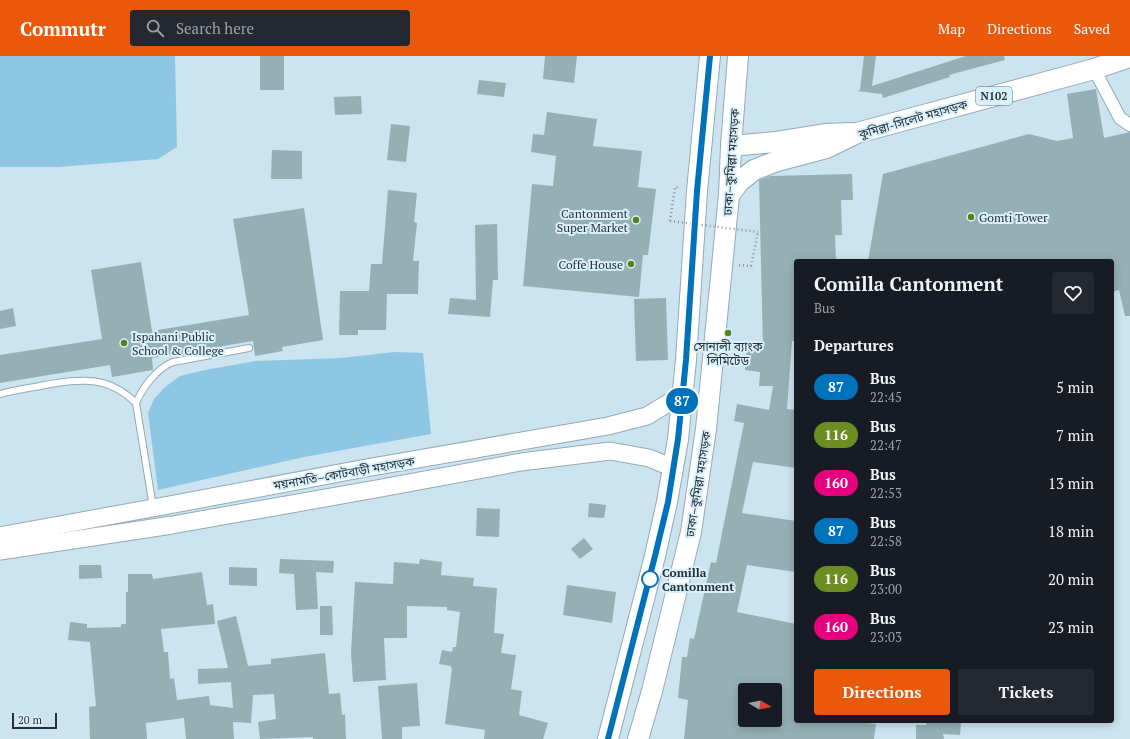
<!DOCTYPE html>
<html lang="en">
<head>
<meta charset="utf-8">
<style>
	body { margin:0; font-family:"PT Serif","Noto Sans Bengali",serif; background:#242831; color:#f1f3f6; height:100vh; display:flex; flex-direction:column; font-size:15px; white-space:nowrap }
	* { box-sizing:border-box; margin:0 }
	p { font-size:13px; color:#9ea1a6 }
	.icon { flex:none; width:22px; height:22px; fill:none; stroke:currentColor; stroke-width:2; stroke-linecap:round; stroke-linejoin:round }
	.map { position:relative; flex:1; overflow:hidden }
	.details { position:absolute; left:794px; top:203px; width:320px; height:464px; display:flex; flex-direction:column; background:#171b24; border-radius:4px; box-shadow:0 2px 10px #0003 }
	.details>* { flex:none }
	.badge { padding:0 8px; border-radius:13px; font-size:14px; line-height:26px }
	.needle { width:26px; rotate:99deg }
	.fabs { position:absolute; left:738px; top:627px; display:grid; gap:8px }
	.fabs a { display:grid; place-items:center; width:44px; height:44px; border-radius:4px; background:#171b24; box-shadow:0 2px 10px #0003; font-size:20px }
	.scale { position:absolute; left:12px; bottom:10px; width:45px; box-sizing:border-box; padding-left:4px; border:2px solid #273034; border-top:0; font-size:11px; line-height:14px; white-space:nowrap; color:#273034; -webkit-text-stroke:3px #d9f1fd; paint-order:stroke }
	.map>.badge { position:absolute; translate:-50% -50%; box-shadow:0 0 0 2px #fff }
	h2 { padding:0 20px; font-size:15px; line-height:36px }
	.round { display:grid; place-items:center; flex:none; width:42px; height:42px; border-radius:4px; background:#242831 }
	.summary { display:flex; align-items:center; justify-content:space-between; height:68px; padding:0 20px }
	h1 { font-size:19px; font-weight:600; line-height:30px }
	.button { display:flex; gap:8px; margin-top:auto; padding:8px 20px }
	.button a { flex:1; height:46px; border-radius:4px; background:#ea580c; color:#fff; font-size:16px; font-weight:600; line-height:46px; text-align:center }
	.button a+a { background:#242831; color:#f1f3f6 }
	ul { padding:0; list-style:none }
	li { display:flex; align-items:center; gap:12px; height:48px; padding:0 20px }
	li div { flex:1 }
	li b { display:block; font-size:15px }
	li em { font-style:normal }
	li .badge { min-width:44px; font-weight:700; text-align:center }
	header { display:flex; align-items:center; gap:24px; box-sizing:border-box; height:56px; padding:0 20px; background:#ea580c; color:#fff }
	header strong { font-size:19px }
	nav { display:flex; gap:22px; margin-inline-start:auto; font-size:14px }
	.search { width:280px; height:36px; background:#242831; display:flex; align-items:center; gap:10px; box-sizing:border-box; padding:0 14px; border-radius:4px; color:#9ea1a6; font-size:15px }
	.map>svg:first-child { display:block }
	.green { fill:#8ec7e4 }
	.building { fill:#95b0b5; fill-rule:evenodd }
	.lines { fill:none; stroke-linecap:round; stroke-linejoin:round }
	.service-casing { stroke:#94aab6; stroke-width:8 }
	.minor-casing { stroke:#94aab6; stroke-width:14 }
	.secondary-casing { stroke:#94aab6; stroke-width:19 }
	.trunk-casing { stroke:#94aab6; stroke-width:22 }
	.path { stroke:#85959f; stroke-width:2.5; stroke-dasharray:1 3; stroke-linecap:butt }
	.service { stroke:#fff; stroke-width:6 }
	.minor { stroke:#fff; stroke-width:12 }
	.secondary { stroke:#fff; stroke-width:17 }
	.trunk { stroke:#fff; stroke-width:20 }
	.path-bridge { stroke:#85959f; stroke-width:2.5; stroke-dasharray:1 3; stroke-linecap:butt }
	.line-casing { stroke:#fff; stroke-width:9 }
	.line { stroke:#0072bc; stroke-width:6 }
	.poi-dot { fill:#538519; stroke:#d9f1fd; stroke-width:1.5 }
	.stop-dot { fill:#fff; stroke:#0072bc; stroke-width:2 }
	.labels { text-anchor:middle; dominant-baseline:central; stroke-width:4; stroke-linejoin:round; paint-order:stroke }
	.shield { fill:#d9f1fd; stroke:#5c6a70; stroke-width:1 }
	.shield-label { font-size:11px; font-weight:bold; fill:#273034 }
	.street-label { font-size:12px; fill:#273034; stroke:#d9f1fd }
	.poi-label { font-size:12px; fill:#273034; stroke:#d9f1fd; text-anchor:end }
	.stop-label { font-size:12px; font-weight:bold; fill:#273034; stroke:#d9f1fd; text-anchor:start }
</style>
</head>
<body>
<header>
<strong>Commutr</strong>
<div class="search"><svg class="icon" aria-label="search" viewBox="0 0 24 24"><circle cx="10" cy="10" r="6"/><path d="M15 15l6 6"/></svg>Search here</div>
<nav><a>Map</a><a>Directions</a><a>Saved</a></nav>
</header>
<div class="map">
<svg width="1130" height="683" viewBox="0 0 1130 683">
	<rect width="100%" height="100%" fill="#cce3f0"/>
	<g class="green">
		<polygon points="0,0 175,0 177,91 158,103 59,111 0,111"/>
		<polygon points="395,296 423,297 431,378 304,401 158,434 148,357 154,343 164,332 180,320 205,314 256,305 341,302"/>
	</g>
	<g class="building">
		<rect x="260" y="0" width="24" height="34"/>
		<polygon points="545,0 577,0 574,27 543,23"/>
		<polygon points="864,0 876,0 872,30 966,0 1004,0 1005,4 949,19 950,21 883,42 882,38 857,35 860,34"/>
		<polygon points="479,24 506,27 504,41 477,38"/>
		<polygon points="1096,33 1104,82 1130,76 1130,260 1125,260 1119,234 1112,236 1112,205 868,205 883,118 1029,78 1057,85 1073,82 1067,38"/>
		<polygon points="361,40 362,58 335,59 334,41"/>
		<polygon points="547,56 597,63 593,90 642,95 638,131 656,133 648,199 643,199 639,241 523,230 532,128 553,130 556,100 531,96 533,78 544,79"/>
		<polygon points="391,68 410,70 406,106 387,104"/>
		<polygon points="272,94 302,95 302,123 271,123"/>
		<path d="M852,118L853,144H841L842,179H835L836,205H796V285H792L787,353L796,354V412L753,406L742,457L796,465V516L747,509L737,556L796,568V665H850L876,668L874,683H684L688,644L678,642L682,601H687L690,582L694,583L711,506L716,507L744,367L734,365L737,348L769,354L773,330H759L760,316L745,314L747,291L763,293L759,124L770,120ZM745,630L775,634V664H745Z"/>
		<polygon points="388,134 417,137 414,166 417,167 413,205 419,205 418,238 387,238 386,274 358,274 358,279 339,279 340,235 369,235 371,208 382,208"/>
		<polygon points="304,152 323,284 282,291 283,295 255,300 253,285 152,302 153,314 112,321 110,309 0,327 0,299 102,283 91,214 141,206 152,275 249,259 233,163"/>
		<polygon points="497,168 498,224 493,224 490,261 448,258 450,242 476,244 475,169"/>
		<polygon points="666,242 668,304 636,305 634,243"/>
		<polygon points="13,252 16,270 0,273 0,255"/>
		<polygon points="589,447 606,449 604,462 588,461"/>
		<polygon points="477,452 500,453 499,481 476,480"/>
		<polygon points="584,482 593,493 580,503 571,493"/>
		<polygon points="280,503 334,505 333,517 316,516 318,553 296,554 294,518 279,517"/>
		<polygon points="420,503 442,506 441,519 474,522 473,530 497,532 494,577 504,578 501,597 516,599 511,633 522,635 519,659 548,667 543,683 484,683 485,674 445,668 452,612 451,612 451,610 439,608 442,594 452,596 453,591 456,591 460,556 447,554 447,551 407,550 407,582 384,582 386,624 353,626 351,597 355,526 393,528 394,506 419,508"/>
		<polygon points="79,509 101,509 102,522 79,523"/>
		<polygon points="229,511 257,512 257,530 229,529"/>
		<polygon points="202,516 207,549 213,548 215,568 161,573 164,596 168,596 170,623 174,622 177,644 209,640 210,649 233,652 231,626 198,628 198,613 228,612 217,565 236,560 248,610 271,608 271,603 325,597 329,638 340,637 342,659 345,658 346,683 313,683 313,681 260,683 258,666 276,663 274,638 253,639 251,667 233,666 234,683 186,683 184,662 146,667 147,683 90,683 89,651 96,650 90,586 68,584 70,566 87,568 87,572 121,571 121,568 126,568 126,536 128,536 128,518 152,518 153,523"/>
		<polygon points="567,529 616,536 612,567 563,559"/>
		<polygon points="320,550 332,550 333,579 320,579"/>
		<polygon points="417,627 420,670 402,671 402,683 382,683 378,630"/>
		<polygon points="926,665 961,665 960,679 943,678 944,683 916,683 916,669 926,669"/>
	</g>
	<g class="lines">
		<defs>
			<g id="service">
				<path d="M0,338C15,334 30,332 45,329C82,323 107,319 136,347L153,451"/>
				<path d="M136,347C143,331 157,312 173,306L249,292"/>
			</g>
			<polyline id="minor" points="1094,13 1120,62 1130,69"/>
			<g id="secondary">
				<polyline points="0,480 169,449 366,412 608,370 647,360 683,338"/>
				<polyline points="0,495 172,469 376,433 521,406 610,395 649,402 673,412"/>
			</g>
			<g id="trunk">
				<polyline points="731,90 775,86 825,78 851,77"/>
				<polyline points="729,139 740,125 754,114 777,105 826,92 857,77 1094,13 1130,1"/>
				<polyline points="608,683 655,500 667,446 678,383 686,304 697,135 710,0"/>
				<polyline points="638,683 652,635 691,476 706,373 729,139 731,90 738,0"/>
			</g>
		</defs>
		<use href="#service" class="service-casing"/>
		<use href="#minor" class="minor-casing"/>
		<use href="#secondary" class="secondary-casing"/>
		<use href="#trunk" class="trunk-casing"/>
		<g class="path">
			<polyline points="670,165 675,131 680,132"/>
			<polyline points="739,209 751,210 758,176"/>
		</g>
		<use href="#service" class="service"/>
		<use href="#minor" class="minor"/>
		<use href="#secondary" class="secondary"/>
		<use href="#trunk" class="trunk"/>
		<polyline class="path-bridge" points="670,165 758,176"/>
	</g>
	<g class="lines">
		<defs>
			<polyline id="line" points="608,683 655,500 668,446 678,383 686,304 697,135 710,0"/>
		</defs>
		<use href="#line" class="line-casing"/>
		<use href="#line" class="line"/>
	</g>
	<g class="poi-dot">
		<circle cx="971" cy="161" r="4"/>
		<circle cx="636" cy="164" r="4"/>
		<circle cx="631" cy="208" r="4"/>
		<circle cx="728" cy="277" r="4"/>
		<circle cx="124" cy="287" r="4"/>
	</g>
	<circle class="stop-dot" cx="650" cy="523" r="8"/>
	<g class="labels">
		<rect class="shield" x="976" y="31" width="36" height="18" rx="3"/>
		<g class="shield-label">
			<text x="994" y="40">N102</text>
		</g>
		<g class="street-label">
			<text transform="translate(913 63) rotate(-16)">কুমিল্লা-সিলেট মহাসড়ক</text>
			<text transform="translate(731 106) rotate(-86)">ঢাকা–কুমিল্লা মহাসড়ক</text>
			<text transform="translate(344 417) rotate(-10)">ময়নামতি–কোটবাড়ী মহাসড়ক</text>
			<text transform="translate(698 428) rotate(-81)">ঢাকা–কুমিল্লা মহাসড়ক</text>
		</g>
		<g class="poi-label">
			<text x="628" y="157">Cantonment<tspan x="628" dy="14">Super Market</tspan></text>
			<text x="979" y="161" text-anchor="start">Gomti Tower</text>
			<text x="623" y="208">Coffe House</text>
			<text x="132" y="280" text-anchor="start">Ispahani Public<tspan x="132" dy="14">School &amp; College</tspan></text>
			<text x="728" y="290" text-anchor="middle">সোনালী ব্যাংক<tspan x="728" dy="14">লিমিটেড</tspan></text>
		</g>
		<g class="stop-label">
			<text x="662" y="516">Comilla<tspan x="662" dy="14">Cantonment</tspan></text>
		</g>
	</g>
</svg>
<div class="fabs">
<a><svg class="needle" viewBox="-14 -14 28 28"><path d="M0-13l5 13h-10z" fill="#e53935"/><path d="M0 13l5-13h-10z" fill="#9ea1a6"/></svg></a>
</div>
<div class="scale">20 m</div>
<b class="badge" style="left:682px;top:345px;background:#0072bc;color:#fff">87</b>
<section class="details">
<div class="summary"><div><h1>Comilla Cantonment</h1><p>Bus</p></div><a class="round"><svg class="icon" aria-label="heart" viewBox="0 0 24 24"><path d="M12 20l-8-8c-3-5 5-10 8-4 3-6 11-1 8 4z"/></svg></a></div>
<h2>Departures</h2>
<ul>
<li><span class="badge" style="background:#0072bc;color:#fff">87</span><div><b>Bus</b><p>22:45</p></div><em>5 min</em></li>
<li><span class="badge" style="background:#6b8e23;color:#fff">116</span><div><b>Bus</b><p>22:47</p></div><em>7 min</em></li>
<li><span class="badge" style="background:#e6007e;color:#fff">160</span><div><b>Bus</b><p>22:53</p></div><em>13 min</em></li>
<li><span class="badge" style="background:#0072bc;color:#fff">87</span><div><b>Bus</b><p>22:58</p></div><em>18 min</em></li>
<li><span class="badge" style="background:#6b8e23;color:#fff">116</span><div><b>Bus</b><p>23:00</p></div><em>20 min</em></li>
<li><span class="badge" style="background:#e6007e;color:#fff">160</span><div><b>Bus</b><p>23:03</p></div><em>23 min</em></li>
</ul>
<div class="button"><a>Directions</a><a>Tickets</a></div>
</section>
</div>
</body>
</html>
